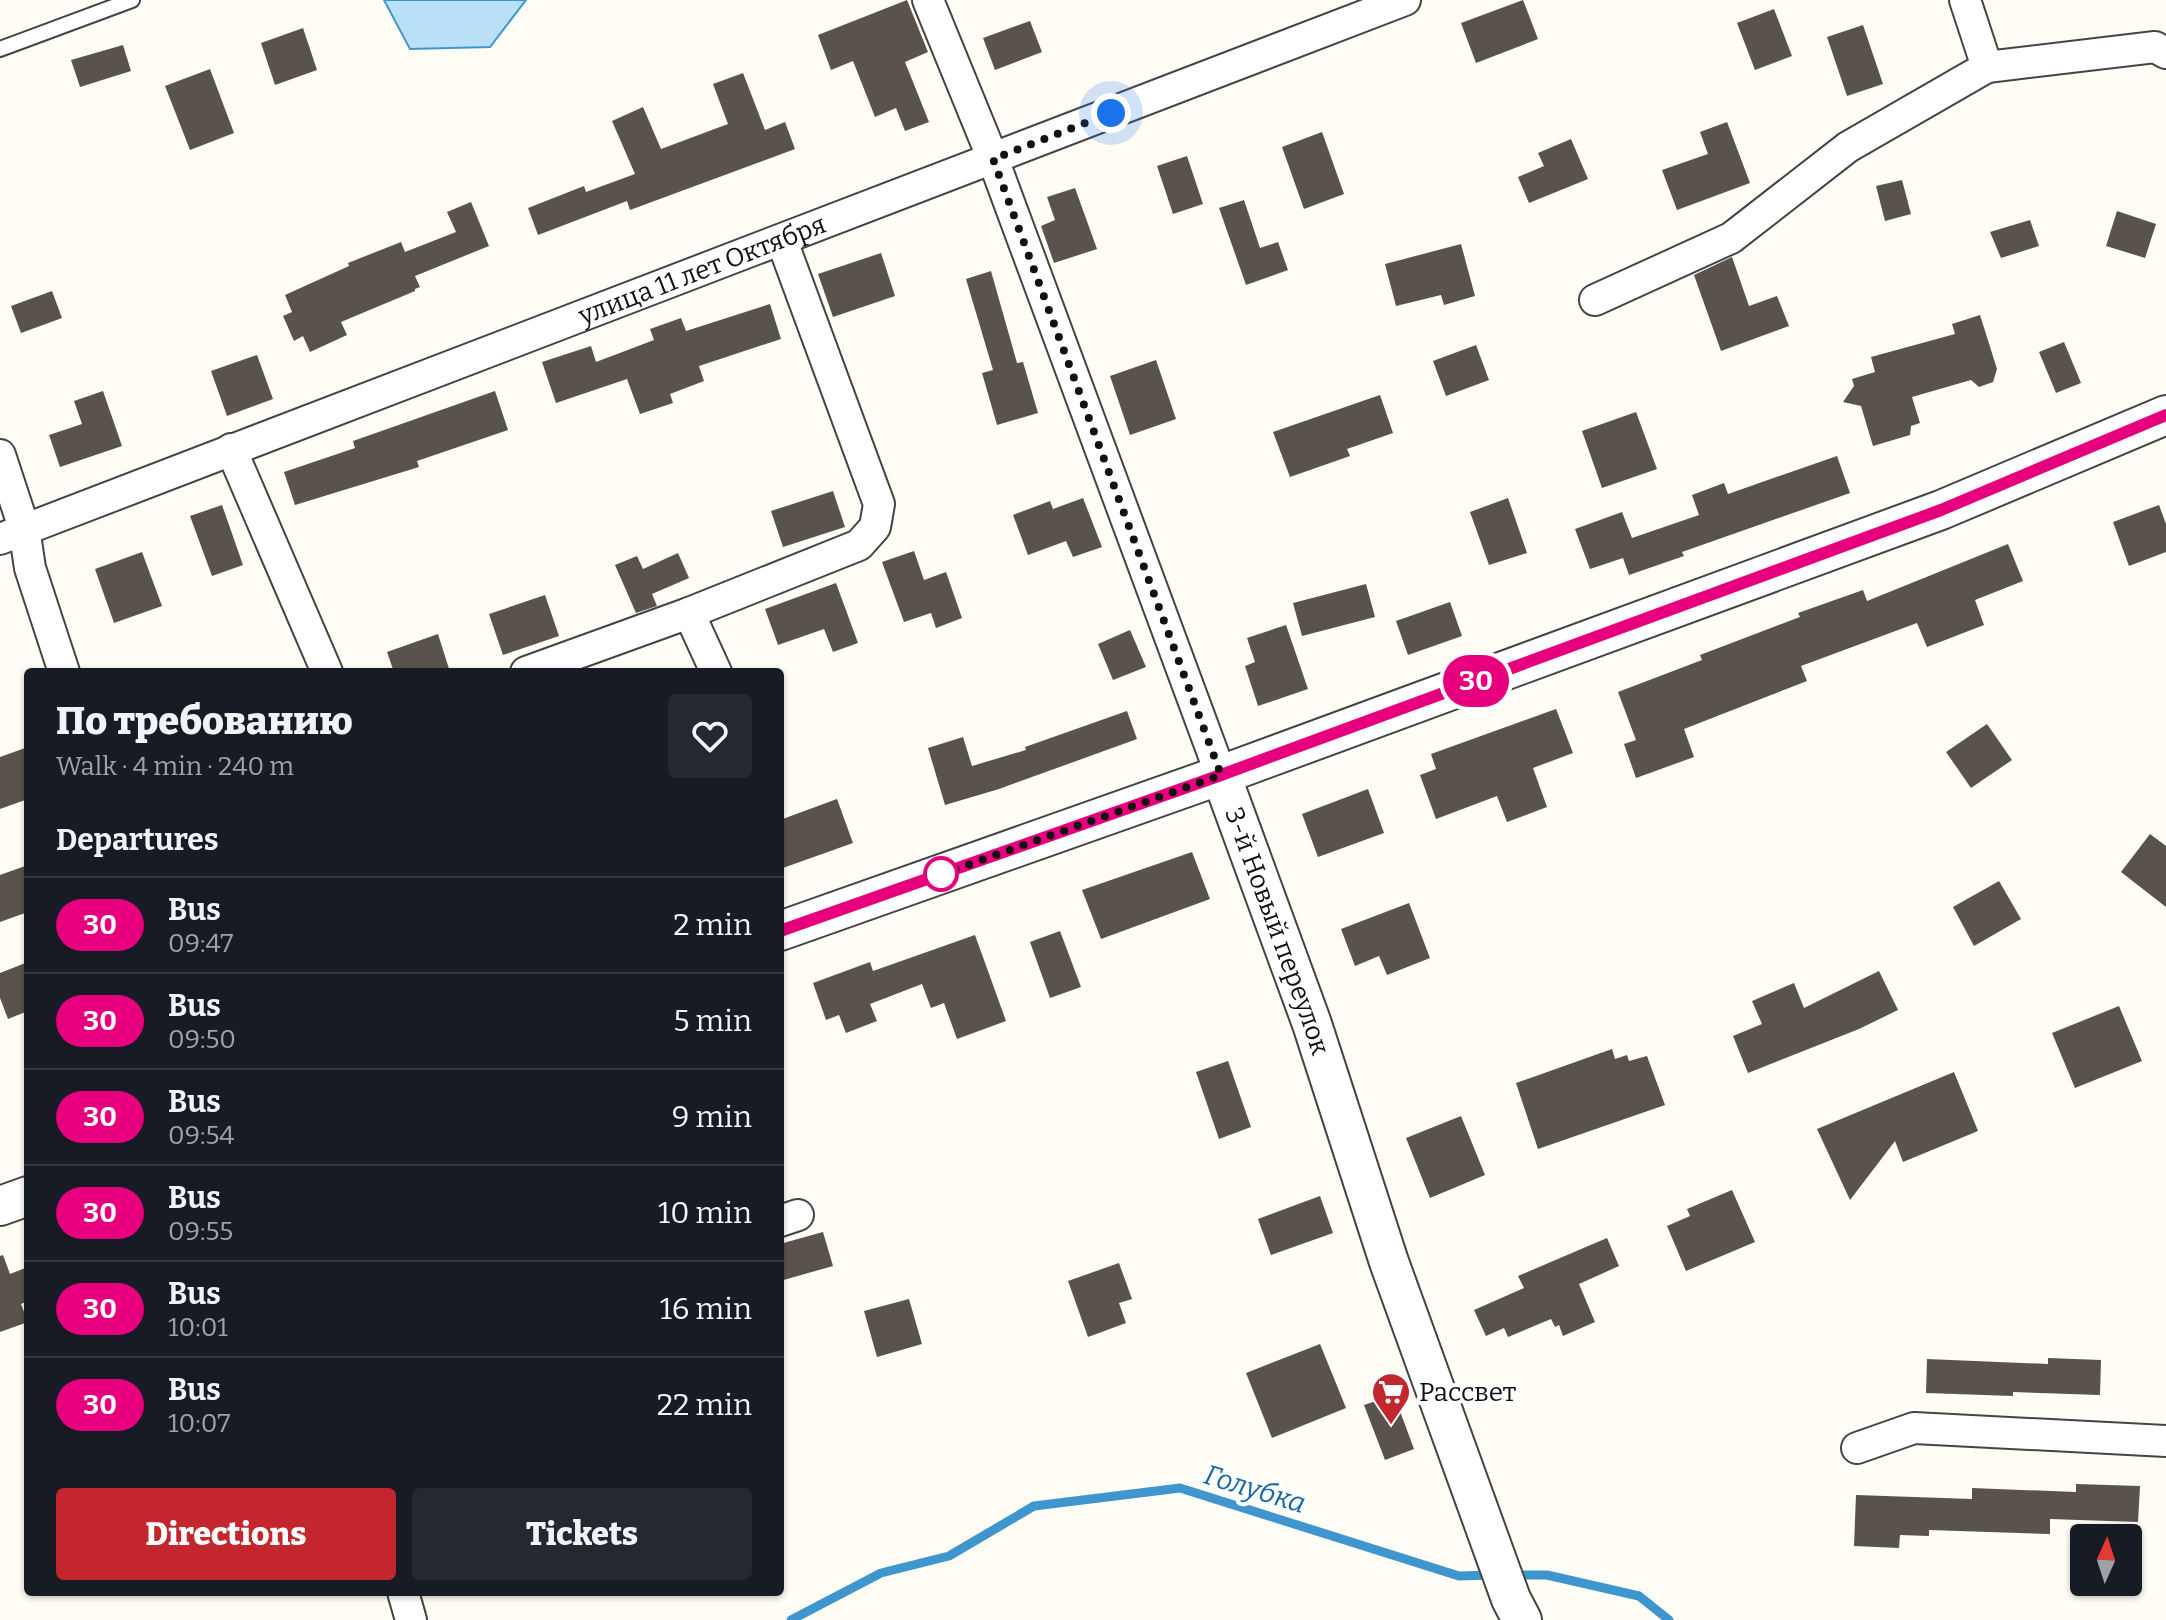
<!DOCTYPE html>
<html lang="en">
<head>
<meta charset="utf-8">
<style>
	body { margin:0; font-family:Bitter,serif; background:#242831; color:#f1f3f6; height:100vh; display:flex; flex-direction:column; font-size:30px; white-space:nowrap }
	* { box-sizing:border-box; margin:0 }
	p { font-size:26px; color:#9ea1a6 }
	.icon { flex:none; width:44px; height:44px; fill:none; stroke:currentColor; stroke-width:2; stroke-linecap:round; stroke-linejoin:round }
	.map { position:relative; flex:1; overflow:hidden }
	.sheet { position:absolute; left:24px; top:668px; width:760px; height:928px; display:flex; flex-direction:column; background:#171b24; border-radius:8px; box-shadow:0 2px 6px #0004 }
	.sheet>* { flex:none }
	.badge { padding:0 16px; border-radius:26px; font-size:28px; line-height:52px }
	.needle { width:52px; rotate:3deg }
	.fabs { position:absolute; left:2070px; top:1524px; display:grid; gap:16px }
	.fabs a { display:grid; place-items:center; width:72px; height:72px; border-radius:8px; background:#171b24; box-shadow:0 2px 6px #0004; font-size:40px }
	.you { position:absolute; width:40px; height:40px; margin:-20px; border:6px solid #fff; border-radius:50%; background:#1a73e8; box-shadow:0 0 0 12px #1a73e833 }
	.map>.badge { position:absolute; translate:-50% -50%; box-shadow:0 0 0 4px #fff }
	h2 { padding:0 32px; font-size:30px; line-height:72px }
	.round { display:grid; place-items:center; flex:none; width:84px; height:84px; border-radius:8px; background:#242831 }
	.overview { display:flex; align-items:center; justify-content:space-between; height:136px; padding:0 32px }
	h1 { font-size:38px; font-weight:800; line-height:60px }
	.cta { display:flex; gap:16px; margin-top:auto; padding:16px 32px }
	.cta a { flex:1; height:92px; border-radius:8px; background:#c4262e; color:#fff; font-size:32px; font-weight:800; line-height:92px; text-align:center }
	.cta a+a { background:#242831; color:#f1f3f6 }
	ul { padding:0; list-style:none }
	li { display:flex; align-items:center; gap:24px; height:96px; padding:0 32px; border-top:2px solid #363941 }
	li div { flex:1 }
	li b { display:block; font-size:30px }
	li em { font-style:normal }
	li .badge { min-width:88px; font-weight:700; text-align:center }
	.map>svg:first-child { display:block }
	.water { fill:#b9e0f7; stroke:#3f96cf; stroke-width:2 }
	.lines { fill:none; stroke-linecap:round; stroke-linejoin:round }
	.stream { stroke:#3f96cf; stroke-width:9 }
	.building { fill:#5a524d }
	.service-casing { stroke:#444; stroke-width:18 }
	.minor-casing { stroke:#444; stroke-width:34 }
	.tertiary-casing { stroke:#444; stroke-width:42 }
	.service { stroke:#fff; stroke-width:14 }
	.minor { stroke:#fff; stroke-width:30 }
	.tertiary { stroke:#fff; stroke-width:38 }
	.line-casing { stroke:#fff; stroke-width:18 }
	.line { stroke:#e6007e; stroke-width:12 }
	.walk { stroke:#111; stroke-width:8; stroke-dasharray:0 14.4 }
	.stop-dot { fill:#fff; stroke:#e6007e; stroke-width:4 }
	.labels { text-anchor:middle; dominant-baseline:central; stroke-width:8; stroke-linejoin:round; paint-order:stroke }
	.street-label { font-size:26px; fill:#111; stroke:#fff }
	.poi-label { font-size:26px; fill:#111; stroke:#fff; text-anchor:start }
	.water-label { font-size:28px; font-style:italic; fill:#1768a6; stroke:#fff }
</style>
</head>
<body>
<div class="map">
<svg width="2166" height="1620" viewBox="0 0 2166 1620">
	<rect width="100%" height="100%" fill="#fffdf5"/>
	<polygon class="water" points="384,0 526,0 490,47 410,49"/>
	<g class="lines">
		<g class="stream">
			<polyline points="1513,1575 1547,1575 1639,1596 1669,1620"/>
			<polyline points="791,1620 881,1573 949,1556 1034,1506 1180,1488 1459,1576 1494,1575"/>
		</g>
	</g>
	<g class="building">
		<polygon points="907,0 928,52 905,62 929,122 905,131 896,108 875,117 853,61 831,70 818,35"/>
		<polygon points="1523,0 1538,39 1476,63 1461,23"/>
		<polygon points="1774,9 1792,56 1755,70 1737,23"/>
		<polygon points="1030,21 1042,52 995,70 983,38"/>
		<polygon points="1863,25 1883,84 1847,96 1827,37"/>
		<polygon points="303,28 317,70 275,85 261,43"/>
		<polygon points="123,45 131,71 80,87 71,60"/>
		<polygon points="210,69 234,133 190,150 165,86"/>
		<polygon points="743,73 765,130 785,122 795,149 630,210 627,201 538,235 528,208 584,186 586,192 635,174 612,121 643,107 661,149 728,124 713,84"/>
		<polygon points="1727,122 1750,183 1677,210 1662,170 1708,154 1700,132"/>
		<polygon points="1322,132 1344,194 1304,209 1282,147"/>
		<polygon points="1571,139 1588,179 1529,203 1518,177 1544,166 1538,153"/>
		<polygon points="1187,156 1203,204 1173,214 1157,166"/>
		<polygon points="1902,180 1911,214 1885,221 1876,186"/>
		<polygon points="1075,188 1097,249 1054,263 1041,226 1055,220 1047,197"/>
		<polygon points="1244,200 1260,248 1278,242 1288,270 1246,285 1219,208"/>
		<polygon points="471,202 489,246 415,276 420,287 415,289 415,291 341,322 347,335 310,352 303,336 294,341 283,316 292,312 285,295 349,266 348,263 401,242 405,252 456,232 447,212"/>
		<polygon points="2117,211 2156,224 2145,258 2106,246"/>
		<polygon points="2030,220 2039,246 2001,258 1990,232"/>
		<polygon points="1461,244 1475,296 1444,305 1441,295 1396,306 1385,264"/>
		<polygon points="881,253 895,296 833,317 818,274"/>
		<polygon points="1732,257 1749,306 1777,296 1789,326 1721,351 1694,275"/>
		<polygon points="991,271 1017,363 1023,362 1038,413 997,425 982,373 993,370 966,279"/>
		<polygon points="52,291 62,318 21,333 11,306"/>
		<polygon points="770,304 781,339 699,366 704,381 670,394 673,403 640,414 627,379 556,403 542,362 591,346 596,362 654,340 650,329 681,318 686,331"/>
		<polygon points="1980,315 1997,369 1993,382 1979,387 1971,380 1912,397 1920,423 1911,426 1910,435 1873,446 1861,406 1843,402 1854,386 1852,379 1875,372 1871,357 1955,334 1952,324"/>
		<polygon points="2064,342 2081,383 2056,393 2039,352"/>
		<polygon points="1476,345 1489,380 1446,396 1433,361"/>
		<polygon points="257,355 273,399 227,416 211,371"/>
		<polygon points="1156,360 1176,419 1130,435 1110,376"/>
		<polygon points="103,391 122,446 60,467 49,435 82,424 74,401"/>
		<polygon points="495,391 508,430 417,461 419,467 295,505 284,472 355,448 353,441"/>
		<polygon points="1380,395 1393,433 1347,449 1350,456 1290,477 1273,432"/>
		<polygon points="1636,412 1657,469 1602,488 1582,431"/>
		<polygon points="1837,456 1850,493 1682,552 1684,556 1629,575 1623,558 1590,569 1575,529 1622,512 1632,538 1699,515 1692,495 1724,483 1728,494"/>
		<polygon points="833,491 845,527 783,547 771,511"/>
		<polygon points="1083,498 1102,547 1073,557 1066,541 1028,555 1013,515 1050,501 1053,509"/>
		<polygon points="1508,498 1527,553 1489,565 1470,512"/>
		<polygon points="222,505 243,565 212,576 190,516"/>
		<polygon points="2159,505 2166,524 2166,552 2129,566 2113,522"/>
		<polygon points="2008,544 2023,581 1975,600 1984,625 1927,647 1917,623 1801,666 1807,681 1684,729 1694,757 1636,778 1624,744 1636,740 1618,692 1702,660 1700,655 1800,617 1798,613 1863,590 1867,601"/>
		<polygon points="914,551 924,580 946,572 962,618 936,628 931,613 904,622 882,562"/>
		<polygon points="142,552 162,606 114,623 95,569"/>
		<polygon points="678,553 689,578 652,594 657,606 636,613 615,565 637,556 643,569"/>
		<polygon points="836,583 858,643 833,652 824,629 778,645 765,609"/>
		<polygon points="1366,584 1375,617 1302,636 1293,603"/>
		<polygon points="545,595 559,636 503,655 489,614"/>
		<polygon points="1450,602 1462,636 1408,655 1396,621"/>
		<polygon points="1286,625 1308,689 1258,706 1245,666 1255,662 1247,638"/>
		<polygon points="1130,630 1146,667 1113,680 1098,644"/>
		<polygon points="438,634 450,672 394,672 387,652"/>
		<polygon points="1556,709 1573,753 1533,768 1547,807 1507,822 1497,796 1436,819 1420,775 1436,769 1431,754"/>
		<polygon points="1127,711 1137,739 999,789 945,805 928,748 963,737 972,766 1026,750 1025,747"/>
		<polygon points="1987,724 2012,760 1971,788 1946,752"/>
		<polygon points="28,747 28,799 0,809 0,757"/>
		<polygon points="1368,789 1384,833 1318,857 1302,814"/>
		<polygon points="837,799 853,843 780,869 780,820"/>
		<polygon points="2150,834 2166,846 2166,907 2121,872"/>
		<polygon points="1192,852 1210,899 1101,939 1082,890"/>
		<polygon points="28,865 28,912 0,922 0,875"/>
		<polygon points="1999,881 2021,919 1974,946 1953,907"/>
		<polygon points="1409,903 1430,958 1387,975 1379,956 1355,966 1341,929"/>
		<polygon points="1060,931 1081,987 1050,998 1030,942"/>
		<polygon points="975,935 1006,1021 957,1039 944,1003 931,1008 922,984 870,1004 877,1021 846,1033 839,1015 826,1020 813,983 870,962 873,971"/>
		<polygon points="28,962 28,1011 8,1019 0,998 0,973"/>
		<polygon points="1879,971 1898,1010 1859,1029 1748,1073 1733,1036 1762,1024 1752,1001 1794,983 1804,1008"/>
		<polygon points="2119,1006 2142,1061 2075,1088 2052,1033"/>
		<polygon points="1612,1049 1615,1059 1627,1055 1629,1061 1647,1056 1665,1105 1538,1149 1516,1083"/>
		<polygon points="1228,1061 1251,1127 1219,1139 1196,1072"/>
		<polygon points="1954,1072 1978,1131 1903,1162 1895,1141 1850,1200 1817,1129"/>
		<polygon points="1461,1116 1485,1175 1430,1198 1406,1138"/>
		<polygon points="1732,1190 1755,1242 1686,1271 1667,1226 1690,1216 1687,1209"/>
		<polygon points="1320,1196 1333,1233 1271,1255 1258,1219"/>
		<polygon points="823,1232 833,1266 780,1281 780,1244"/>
		<polygon points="1607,1238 1619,1266 1579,1284 1595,1322 1563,1336 1559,1325 1555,1327 1551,1319 1508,1337 1504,1328 1486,1336 1474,1310 1524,1288 1518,1276"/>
		<polygon points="3,1255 10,1274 28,1267 28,1301 21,1304 28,1322 0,1332 0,1256"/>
		<polygon points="1119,1263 1132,1299 1119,1303 1126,1323 1088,1337 1068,1281"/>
		<polygon points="909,1299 922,1344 877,1357 864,1311"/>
		<polygon points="1320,1344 1346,1408 1272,1438 1246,1373"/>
		<polygon points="2048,1358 2101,1360 2100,1395 2013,1392 2013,1396 1926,1393 1927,1359 2048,1364"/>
		<polygon points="1394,1395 1414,1449 1385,1460 1364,1405"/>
		<polygon points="2076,1484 2140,1486 2138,1522 2050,1519 2050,1534 1929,1530 1929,1536 1900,1535 1899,1548 1854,1546 1856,1495 1972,1499 1972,1488 2076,1492"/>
	</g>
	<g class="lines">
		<defs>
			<polyline id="service" points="0,49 132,0"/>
			<g id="minor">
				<polyline points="928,0 993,159 1221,775"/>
				<polyline points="1987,67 2155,47 2166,53"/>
				<polyline points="1595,300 1731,238 1848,147 1987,67 1965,0"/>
				<polyline points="231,449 327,672"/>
				<polyline points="0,455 24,528 30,568 64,672"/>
				<path id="s1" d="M0,539L1405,0"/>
				<polyline points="689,613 716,672"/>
				<polyline points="526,672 689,613 859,545 875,527 879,504 782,241"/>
				<polyline points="780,1221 798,1215"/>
				<polyline points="1857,1448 1914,1428 2166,1441"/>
				<polyline points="403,1592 411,1620"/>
			</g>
			<g id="tertiary">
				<path id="s2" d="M1221,775L1312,1024L1389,1262L1511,1599L1522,1620"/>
				<polyline points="780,931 1221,775 1941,510 2166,415"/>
				<polyline points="0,1206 28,1196"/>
			</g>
		</defs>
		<use href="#service" class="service-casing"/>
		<use href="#minor" class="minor-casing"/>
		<use href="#tertiary" class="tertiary-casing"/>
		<use href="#service" class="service"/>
		<use href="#minor" class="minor"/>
		<use href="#tertiary" class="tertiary"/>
	</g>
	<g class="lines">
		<defs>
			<polyline id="line" points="780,931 1221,775 1941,510 2166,415"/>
		</defs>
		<use href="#line" class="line-casing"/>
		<use href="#line" class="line"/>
		<polyline class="walk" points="941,874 928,879 1221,775 993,159 1111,113"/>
	</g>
	<defs>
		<symbol id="supermarket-pin" viewBox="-11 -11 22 30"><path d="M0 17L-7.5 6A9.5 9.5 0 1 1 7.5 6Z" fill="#c4262e" stroke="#fff"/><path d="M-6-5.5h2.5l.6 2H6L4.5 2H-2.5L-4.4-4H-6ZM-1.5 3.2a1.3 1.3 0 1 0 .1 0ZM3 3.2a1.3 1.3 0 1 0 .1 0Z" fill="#fff"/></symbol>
	</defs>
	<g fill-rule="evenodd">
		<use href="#supermarket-pin" x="1369" y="1370" width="44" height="60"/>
	</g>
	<circle class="stop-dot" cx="941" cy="874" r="16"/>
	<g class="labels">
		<g class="street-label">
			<text stroke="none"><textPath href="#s1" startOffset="752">улица 11 лет Октября</textPath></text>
			<text stroke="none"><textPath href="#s2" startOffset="166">3-й Новый переулок</textPath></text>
		</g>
		<g class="poi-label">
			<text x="1419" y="1392">Рассвет</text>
		</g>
		<g class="water-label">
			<text transform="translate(1255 1489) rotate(17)">Голубка</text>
		</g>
	</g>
</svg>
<div class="fabs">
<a><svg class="needle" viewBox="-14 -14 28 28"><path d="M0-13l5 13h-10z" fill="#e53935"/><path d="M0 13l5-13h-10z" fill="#9ea1a6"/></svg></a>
</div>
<div class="you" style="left:1111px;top:113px"></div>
<b class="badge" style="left:1476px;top:681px;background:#e6007e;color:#fff">30</b>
<section class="sheet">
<div class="overview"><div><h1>По требованию</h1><p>Walk · 4 min · 240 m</p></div><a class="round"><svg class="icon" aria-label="heart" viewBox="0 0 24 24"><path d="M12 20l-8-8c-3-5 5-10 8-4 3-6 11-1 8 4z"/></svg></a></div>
<h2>Departures</h2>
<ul>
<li><span class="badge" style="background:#e6007e;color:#fff">30</span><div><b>Bus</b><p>09:47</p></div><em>2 min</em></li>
<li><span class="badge" style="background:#e6007e;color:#fff">30</span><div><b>Bus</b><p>09:50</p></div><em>5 min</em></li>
<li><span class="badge" style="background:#e6007e;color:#fff">30</span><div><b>Bus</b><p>09:54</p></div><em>9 min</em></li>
<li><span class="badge" style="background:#e6007e;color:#fff">30</span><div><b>Bus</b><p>09:55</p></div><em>10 min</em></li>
<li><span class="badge" style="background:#e6007e;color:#fff">30</span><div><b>Bus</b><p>10:01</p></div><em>16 min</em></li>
<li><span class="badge" style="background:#e6007e;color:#fff">30</span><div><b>Bus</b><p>10:07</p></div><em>22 min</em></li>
</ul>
<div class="cta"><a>Directions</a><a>Tickets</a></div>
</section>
</div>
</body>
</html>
